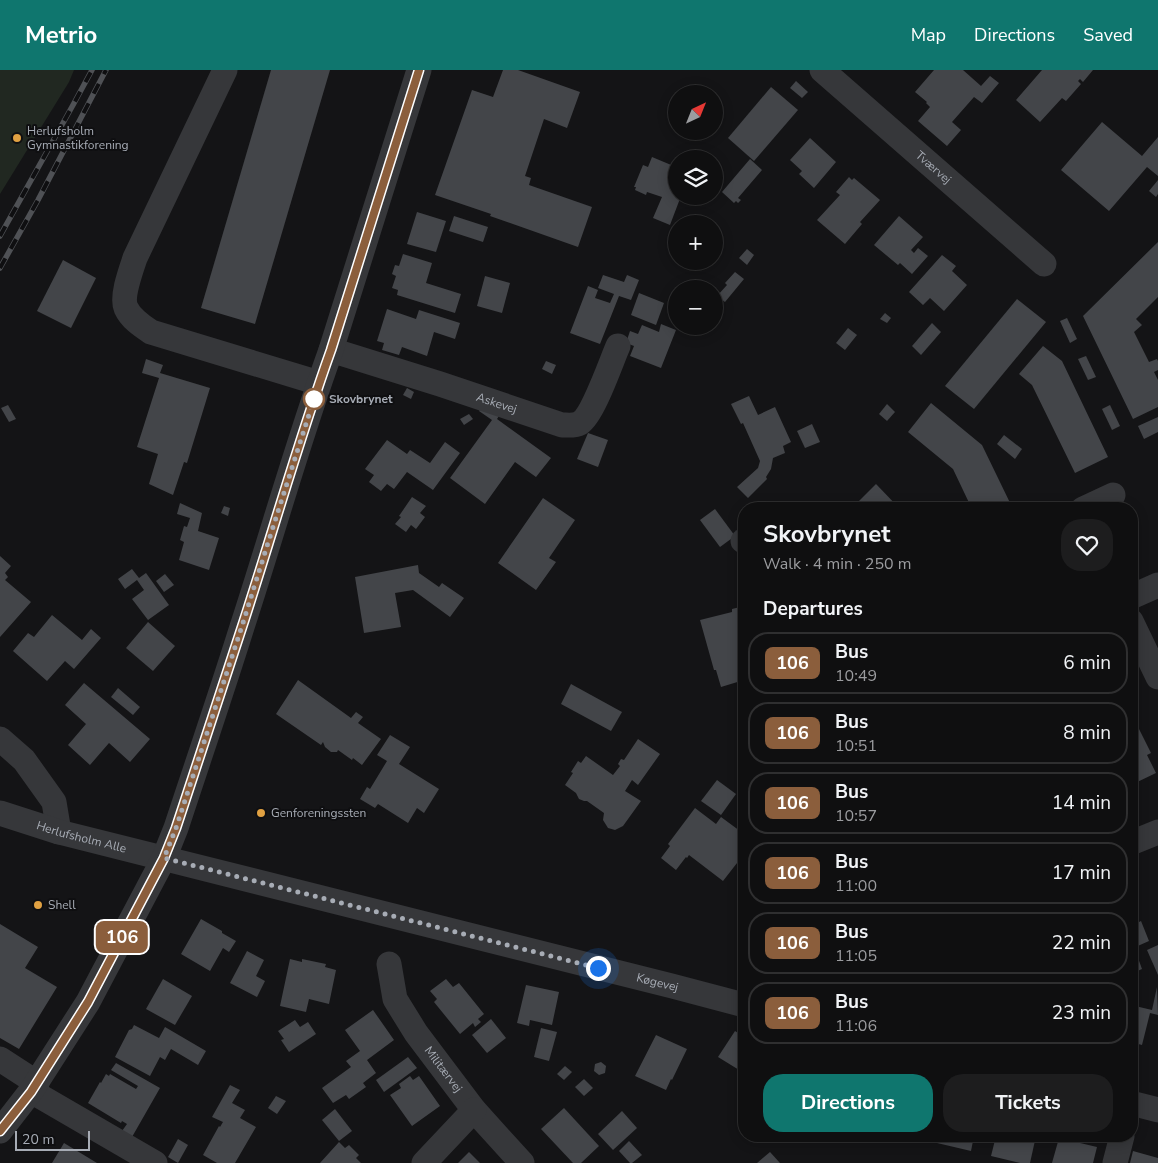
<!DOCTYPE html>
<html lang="en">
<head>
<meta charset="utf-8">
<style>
	body { margin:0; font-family:"Nunito Sans",sans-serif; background:#1d1d1e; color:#f1f3f6; height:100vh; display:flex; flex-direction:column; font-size:19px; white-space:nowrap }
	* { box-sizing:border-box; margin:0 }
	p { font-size:16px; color:#9b9c9f }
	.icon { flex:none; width:28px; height:28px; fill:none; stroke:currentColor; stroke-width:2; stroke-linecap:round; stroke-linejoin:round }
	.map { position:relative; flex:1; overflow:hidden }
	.details { position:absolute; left:738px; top:432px; width:400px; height:640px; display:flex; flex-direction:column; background:#0f0f10; border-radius:20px; box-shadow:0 2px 12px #0003,0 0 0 1px #2f2f30 }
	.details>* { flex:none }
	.badge { padding:0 10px; border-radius:8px; font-size:18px; line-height:32px }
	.needle { width:32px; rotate:43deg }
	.buttons { position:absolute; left:668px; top:15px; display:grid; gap:10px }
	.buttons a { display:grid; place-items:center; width:55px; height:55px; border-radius:50%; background:#0f0f10; box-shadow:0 2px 12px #0003,0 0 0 1px #2f2f30; font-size:25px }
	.scale { position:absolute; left:15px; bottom:12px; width:75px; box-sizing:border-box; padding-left:5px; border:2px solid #a7acb5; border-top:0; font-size:14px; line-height:18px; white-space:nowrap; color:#a7acb5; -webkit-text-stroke:4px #0f0f11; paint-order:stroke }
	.you { position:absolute; width:25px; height:25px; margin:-12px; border:4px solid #fff; border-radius:50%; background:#1a73e8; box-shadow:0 0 0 8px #1a73e833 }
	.map>.badge { position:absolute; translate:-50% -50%; box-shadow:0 0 0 2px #fff }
	h2 { padding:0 25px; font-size:19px; line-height:45px }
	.round { display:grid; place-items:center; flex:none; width:52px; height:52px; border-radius:20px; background:#1d1d1e }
	.headline { display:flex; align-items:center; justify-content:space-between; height:85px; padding:0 25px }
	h1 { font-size:24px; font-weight:700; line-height:38px }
	.button { display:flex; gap:10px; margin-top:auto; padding:10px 25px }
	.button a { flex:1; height:58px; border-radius:20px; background:#0f766e; color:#fff; font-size:20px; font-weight:700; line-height:58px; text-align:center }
	.button a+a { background:#1d1d1e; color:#f1f3f6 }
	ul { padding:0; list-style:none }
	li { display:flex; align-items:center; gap:15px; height:62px; margin:0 10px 8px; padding:0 15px; border:2px solid #2f2f30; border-radius:20px }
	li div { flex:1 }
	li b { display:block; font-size:19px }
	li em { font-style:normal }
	li .badge { min-width:55px; font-weight:700; text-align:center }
	header { display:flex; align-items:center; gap:30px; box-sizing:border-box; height:70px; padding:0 25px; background:#0f766e; color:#fff }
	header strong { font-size:24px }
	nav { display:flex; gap:28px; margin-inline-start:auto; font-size:18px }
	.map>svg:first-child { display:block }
	.green { fill:#212821 }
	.building { fill:#434549 }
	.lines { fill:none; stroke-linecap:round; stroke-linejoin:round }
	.minor { stroke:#36373a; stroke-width:25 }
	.rail-casing { stroke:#4f5155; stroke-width:5.5 }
	.rail { stroke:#0f0f11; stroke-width:4; stroke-dasharray:11; stroke-linecap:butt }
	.line-casing { stroke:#fff; stroke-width:11 }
	.line { stroke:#8b5e3c; stroke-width:8 }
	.walk { stroke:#a7acb5; stroke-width:5; stroke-dasharray:0 9 }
	.poi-dot { fill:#e0a142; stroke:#0f0f11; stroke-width:2 }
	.stop-dot { fill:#fff; stroke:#8b5e3c; stroke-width:2.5 }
	.labels { text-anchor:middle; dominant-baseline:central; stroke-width:4; stroke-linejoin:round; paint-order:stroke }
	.poi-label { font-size:12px; fill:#a7acb5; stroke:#0f0f11; text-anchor:start }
	.street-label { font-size:12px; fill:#a7acb5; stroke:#0f0f11 }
	.stop-label { font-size:12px; font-weight:bold; fill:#a7acb5; stroke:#0f0f11; text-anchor:start }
</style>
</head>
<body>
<header>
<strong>Metrio</strong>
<nav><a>Map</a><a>Directions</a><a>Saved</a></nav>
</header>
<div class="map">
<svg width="1158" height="1093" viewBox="0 0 1158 1093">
	<rect width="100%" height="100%" fill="#141416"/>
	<polygon class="green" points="0,0 74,0 69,12 0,124"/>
	<g class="building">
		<polygon points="271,0 330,0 255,254 201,238"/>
		<polygon points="503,0 518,0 580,22 567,58 544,49 525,106 531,108 529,115 592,137 578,177 490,146 491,144 435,125 472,20 493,27"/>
		<polygon points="934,0 963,0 981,16 990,6 999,13 982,33 974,27 952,52 961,60 947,76 918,51 930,37 926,33 927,32 915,22"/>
		<polygon points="1042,0 1093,0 1083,12 1080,9 1078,11 1081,14 1066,31 1062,28 1040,52 1016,30"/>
		<polygon points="796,11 808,22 802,28 790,18"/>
		<polygon points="771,17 798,40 754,91 728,68"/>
		<polygon points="1102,52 1142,86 1158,67 1158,106 1147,97 1109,141 1061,100"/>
		<polygon points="810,68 836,92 814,118 799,104 802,101 790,90"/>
		<polygon points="652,87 676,97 676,115 674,122 676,123 676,126 681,126 670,155 653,148 662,127 647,122 646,125 635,120 636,117 634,117 643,95 648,97"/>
		<polygon points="750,89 762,100 738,128 741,130 738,133 736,131 734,133 722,122"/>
		<polygon points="849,107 852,110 854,108 880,130 860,152 862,154 845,174 817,150 840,125 836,122"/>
		<polygon points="1158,110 1158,124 1156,127 1149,121"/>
		<polygon points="417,142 446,151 436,182 407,174"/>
		<polygon points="454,146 488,157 483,172 449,161"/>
		<polygon points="899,146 923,167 911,180 914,183 918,178 928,186 912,204 900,193 898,195 874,175"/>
		<polygon points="1158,172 1158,227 1136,249 1142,255 1134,262 1149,292 1157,289 1158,291 1158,300 1154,302 1158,310 1158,337 1133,349 1083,246"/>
		<polygon points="747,179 754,185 747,195 739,188"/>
		<polygon points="403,184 432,193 426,213 461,224 455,243 397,225 398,220 392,218 396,206 392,204 395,195 399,196"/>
		<polygon points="942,185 956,196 952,201 967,215 944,241 930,228 923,235 909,222"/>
		<polygon points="63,190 96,208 71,258 37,241"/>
		<polygon points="735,202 744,209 725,232 717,226 727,215 725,213"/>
		<polygon points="603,205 624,212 627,205 639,210 631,230 619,226 600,274 570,263 588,216 598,220 595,228 610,233 614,224 598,218"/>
		<polygon points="485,206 510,213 502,243 477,236"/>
		<polygon points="639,223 664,233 656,255 631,245"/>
		<polygon points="1017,229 1046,252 974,339 945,316"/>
		<polygon points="387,239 416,249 419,240 460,253 455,269 434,262 427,286 402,277 399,285 382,280 384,273 377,271"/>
		<polygon points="885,243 891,248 887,253 880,249"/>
		<polygon points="1067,248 1077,269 1070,273 1060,251"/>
		<polygon points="932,253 941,262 921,285 912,276"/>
		<polygon points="661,254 676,260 661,298 630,286 634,276 626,273 630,261 638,264 642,255 659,262"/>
		<polygon points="848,258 857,265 845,280 836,273"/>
		<polygon points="1043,276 1062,291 1108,387 1075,403 1032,315 1019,304"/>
		<polygon points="1086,286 1096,307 1088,310 1078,289"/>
		<polygon points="146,289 163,295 160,303 210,318 187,393 184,392 173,425 149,414 158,384 137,377 159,308 142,303"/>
		<polygon points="546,291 556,295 552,304 542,299"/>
		<polygon points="407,318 414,322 411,329 403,325"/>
		<polygon points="749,326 758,345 775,337 791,372 783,376 785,383 773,388 771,399 766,407 767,409 748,428 737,417 758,398 760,391 743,353 741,354 731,334"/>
		<polygon points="931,333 982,375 1013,439 972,439 953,399 908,362"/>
		<polygon points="887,334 895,342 887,351 879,344"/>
		<polygon points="8,335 16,349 9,352 1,338"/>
		<polygon points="1110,335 1120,356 1112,360 1102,339"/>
		<polygon points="483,336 501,343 497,349 551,388 536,407 515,392 485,434 450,408 492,350 479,341"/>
		<polygon points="469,344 473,349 464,355 460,349"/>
		<polygon points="1158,347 1158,362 1144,369 1138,356"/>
		<polygon points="812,354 820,372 805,378 797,361"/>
		<polygon points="588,363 608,370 598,397 577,389"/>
		<polygon points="1004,365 1022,379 1015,389 997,374"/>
		<polygon points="387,370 407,384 410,380 430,393 445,372 460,383 433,420 407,402 394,419 387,414 381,421 369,412 374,405 365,399"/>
		<polygon points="876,414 900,439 854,439 853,437"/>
		<polygon points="412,427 426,436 420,443 425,447 416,459 411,455 406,462 395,454 401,447 399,446"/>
		<polygon points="543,428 575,450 549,488 556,492 536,520 498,493"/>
		<polygon points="180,433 202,443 198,461 219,468 209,500 179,490 184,472 180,470 184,456 187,457 190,448 177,444"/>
		<polygon points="224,436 230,438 228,446 221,443"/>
		<polygon points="715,439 735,466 720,477 700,450"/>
		<polygon points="0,486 11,496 5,503 8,507 5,510 31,532 0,567"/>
		<polygon points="418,495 419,503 439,517 442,513 464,528 450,547 413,520 395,523 401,557 364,563 355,507"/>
		<polygon points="132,499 139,508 146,503 169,535 148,550 132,529 144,520 137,510 125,519 118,509"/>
		<polygon points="165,504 174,515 164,522 156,511"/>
		<polygon points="744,536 744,560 742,560 744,565 744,610 721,617 716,600 714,600 700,550 732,542 732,539"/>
		<polygon points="52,545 82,570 91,559 101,568 74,599 65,591 47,611 13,581 28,563 34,567"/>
		<polygon points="148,552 175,576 153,601 126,578"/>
		<polygon points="298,610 351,648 356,642 363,647 358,653 381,669 362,695 353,688 352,690 338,680 337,682 331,682 325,677 323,672 321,675 276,644"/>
		<polygon points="84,613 150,669 130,692 109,673 90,695 68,675 86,654 65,635"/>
		<polygon points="571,614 622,642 611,661 561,634"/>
		<polygon points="118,618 140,637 133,645 111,627"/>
		<polygon points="1131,643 1151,683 1147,685 1156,703 1131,715 1131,679 1133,678 1131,674"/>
		<polygon points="390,665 410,677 399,694 439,719 424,743 417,738 408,753 378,734 375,738 360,729 367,717 370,719 387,691 377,685"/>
		<polygon points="638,669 660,684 638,715 632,710 625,721 641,731 623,756 615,760 608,758 603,750 604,743 587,731 584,731 579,729 576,723 565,715 573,703 571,702 578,691 581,693 586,686 613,705 620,696 618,694 621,689 624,690"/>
		<polygon points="717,710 736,724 721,745 701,731"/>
		<polygon points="695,738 716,754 721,747 740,761 738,763 744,767 744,770 742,772 744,774 744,784 723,811 689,785 687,788 686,787 676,800 661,788 670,776 668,774"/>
		<polygon points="1131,846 1135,854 1141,851 1149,871 1131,879"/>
		<polygon points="201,849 222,861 222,863 236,871 229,882 223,878 210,901 181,884"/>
		<polygon points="0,854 38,877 25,898 57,917 19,979 0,968"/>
		<polygon points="1158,875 1158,905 1147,880"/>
		<polygon points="247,881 264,890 256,906 265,911 257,927 230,913"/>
		<polygon points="1138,888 1142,899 1133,903 1131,899 1131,891"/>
		<polygon points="290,889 302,892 302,889 326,894 325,897 336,900 329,934 309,929 306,942 280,936"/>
		<polygon points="163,909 192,926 175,955 146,939"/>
		<polygon points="446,909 453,917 459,913 484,944 478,949 481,952 475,957 473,953 460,964 434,932 437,929 430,921"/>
		<polygon points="526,915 559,922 552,955 530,950 529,956 517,953"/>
		<polygon points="1157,917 1158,945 1150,943 1142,975 1131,972 1131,935 1152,940"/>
		<polygon points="373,940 394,970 367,990 376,1003 363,1013 366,1017 349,1029 346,1025 333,1033 322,1018 351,997 346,991 360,981 345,960"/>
		<polygon points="491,949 506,968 487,983 472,965"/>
		<polygon points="295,950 300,957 308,952 316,964 289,982 281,970 284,969 278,961"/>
		<polygon points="134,955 159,968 165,957 206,981 198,995 171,979 165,990 160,987 150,1006 115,987 129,960 132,959"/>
		<polygon points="541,958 557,962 549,991 534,987"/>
		<polygon points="735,961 744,967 744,1003 718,987"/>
		<polygon points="656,965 687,979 672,1010 671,1009 666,1020 635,1006"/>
		<polygon points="408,987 417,998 384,1022 376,1010"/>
		<polygon points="601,992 606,996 605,1003 599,1005 594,1001 595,994"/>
		<polygon points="116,993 160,1018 132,1067 122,1061 127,1054 122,1051 121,1053 88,1033 100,1012 101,1013 106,1004 109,1006 110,1004 136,1019 138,1016 111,1000"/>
		<polygon points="565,996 572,1002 564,1010 557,1004"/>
		<polygon points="410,1006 413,1010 419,1006 440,1036 412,1056 390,1025 401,1018 399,1014"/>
		<polygon points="584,1009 593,1018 584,1026 575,1017"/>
		<polygon points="230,1015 240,1020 232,1033 245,1040 240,1048 256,1057 235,1093 217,1093 203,1085 219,1056 220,1057 223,1052 212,1047"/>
		<polygon points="276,1026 286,1031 277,1044 268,1038"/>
		<polygon points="564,1038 599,1076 581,1093 573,1093 541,1059"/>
		<polygon points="335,1039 352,1061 339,1071 322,1050"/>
		<polygon points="622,1041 637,1058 613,1080 598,1064"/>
		<polygon points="938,1066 974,1066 971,1081 937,1073"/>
		<polygon points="996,1066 1036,1066 1030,1093 1020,1093 991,1086"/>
		<polygon points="1059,1068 1097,1077 1093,1093 1052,1093"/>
		<polygon points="178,1069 188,1075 178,1093 168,1087"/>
		<polygon points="629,1071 642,1085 632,1093 630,1093 619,1081"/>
		<polygon points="339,1072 345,1078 349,1075 359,1085 356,1088 361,1093 320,1093"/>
		<polygon points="64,1073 97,1093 52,1093"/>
		<polygon points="1133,1081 1158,1088 1158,1093 1130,1093"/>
		<polygon points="469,1082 480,1093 458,1093"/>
		<polygon points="770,1082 780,1093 757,1093"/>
	</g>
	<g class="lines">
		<g class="minor">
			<path d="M225,0L135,188C131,200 121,227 126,238C131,249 142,256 151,262L319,313"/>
			<path id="s1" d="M822,0L1044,194"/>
			<path id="s2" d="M331,280L440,314L562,355C568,355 575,356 580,353C593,345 611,292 618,276"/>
			<polyline points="1083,439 1113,425"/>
			<polyline points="743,471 744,471"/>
			<polyline points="1131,527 1158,515"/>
			<polyline points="1131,551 1158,607"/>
			<polyline points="0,669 24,690 54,732 59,762"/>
			<path id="s3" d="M0,743L59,762L672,916L744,935"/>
			<polyline points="1131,773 1158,762"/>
			<path id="s4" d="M389,894L395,929L416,963L474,1040L522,1093"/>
			<polyline points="0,989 37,1013"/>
			<polyline points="31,1021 155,1093"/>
			<polyline points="1131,1033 1158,1040"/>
			<path d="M0,1061L31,1021L88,932L164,788L176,758C198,691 221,624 242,557C272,465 298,371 331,280L419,0"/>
			<polyline points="424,1093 474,1040"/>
			<polyline points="1115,1093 1122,1066"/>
		</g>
		<defs>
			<g id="rail">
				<polyline points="0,166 73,35 92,0"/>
				<polyline points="0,198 38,130 106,0"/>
			</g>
		</defs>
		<use href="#rail" class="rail-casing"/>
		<use href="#rail" class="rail"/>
	</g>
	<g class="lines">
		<defs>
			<path id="line" d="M0,1061L31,1022L88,932L164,788L176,758C198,691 220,625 242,557C272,465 298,372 331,280L419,0"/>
		</defs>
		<use href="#line" class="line-casing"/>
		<use href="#line" class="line"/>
		<polyline class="walk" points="314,329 267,476 242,556 176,758 164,788 598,898"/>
	</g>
	<g class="poi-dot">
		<circle cx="17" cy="68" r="5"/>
		<circle cx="261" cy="743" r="5"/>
		<circle cx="38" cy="835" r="5"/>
	</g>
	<circle class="stop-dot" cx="314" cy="329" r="10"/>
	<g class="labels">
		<g class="poi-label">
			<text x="27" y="61">Herlufsholm<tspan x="27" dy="14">Gymnastikforening</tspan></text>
			<text x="271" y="743">Genforeningssten</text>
			<text x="48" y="835">Shell</text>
		</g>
		<g class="street-label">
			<text stroke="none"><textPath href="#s1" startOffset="148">Tværvej</textPath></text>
			<text stroke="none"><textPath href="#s2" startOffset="174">Askevej</textPath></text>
			<text stroke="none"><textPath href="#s3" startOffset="85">Herlufsholm Alle</textPath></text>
			<text stroke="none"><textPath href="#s3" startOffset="679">Køgevej</textPath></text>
			<text stroke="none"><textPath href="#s4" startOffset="121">Militærvej</textPath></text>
		</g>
		<g class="stop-label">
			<text x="329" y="329">Skovbrynet</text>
		</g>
	</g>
</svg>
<div class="buttons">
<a><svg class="needle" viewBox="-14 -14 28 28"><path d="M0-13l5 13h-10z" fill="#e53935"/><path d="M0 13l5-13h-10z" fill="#9b9c9f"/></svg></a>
<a><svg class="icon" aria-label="layers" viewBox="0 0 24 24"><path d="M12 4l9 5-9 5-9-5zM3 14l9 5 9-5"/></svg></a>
<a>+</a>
<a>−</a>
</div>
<div class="scale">20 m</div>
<div class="you" style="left:598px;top:898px"></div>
<b class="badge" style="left:122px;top:867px;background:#8b5e3c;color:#fff">106</b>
<section class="details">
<div class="headline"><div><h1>Skovbrynet</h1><p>Walk · 4 min · 250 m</p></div><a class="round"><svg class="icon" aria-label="heart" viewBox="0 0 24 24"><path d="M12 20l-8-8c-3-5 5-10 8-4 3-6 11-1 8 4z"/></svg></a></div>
<h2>Departures</h2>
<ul>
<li><span class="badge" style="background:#8b5e3c;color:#fff">106</span><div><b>Bus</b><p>10:49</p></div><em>6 min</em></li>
<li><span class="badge" style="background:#8b5e3c;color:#fff">106</span><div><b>Bus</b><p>10:51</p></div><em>8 min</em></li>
<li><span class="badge" style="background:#8b5e3c;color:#fff">106</span><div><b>Bus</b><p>10:57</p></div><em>14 min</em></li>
<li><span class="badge" style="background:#8b5e3c;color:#fff">106</span><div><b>Bus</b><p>11:00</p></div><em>17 min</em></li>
<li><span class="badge" style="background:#8b5e3c;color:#fff">106</span><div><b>Bus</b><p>11:05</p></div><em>22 min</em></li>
<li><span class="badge" style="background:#8b5e3c;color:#fff">106</span><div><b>Bus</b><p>11:06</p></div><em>23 min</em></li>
</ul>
<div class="button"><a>Directions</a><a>Tickets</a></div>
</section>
</div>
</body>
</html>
